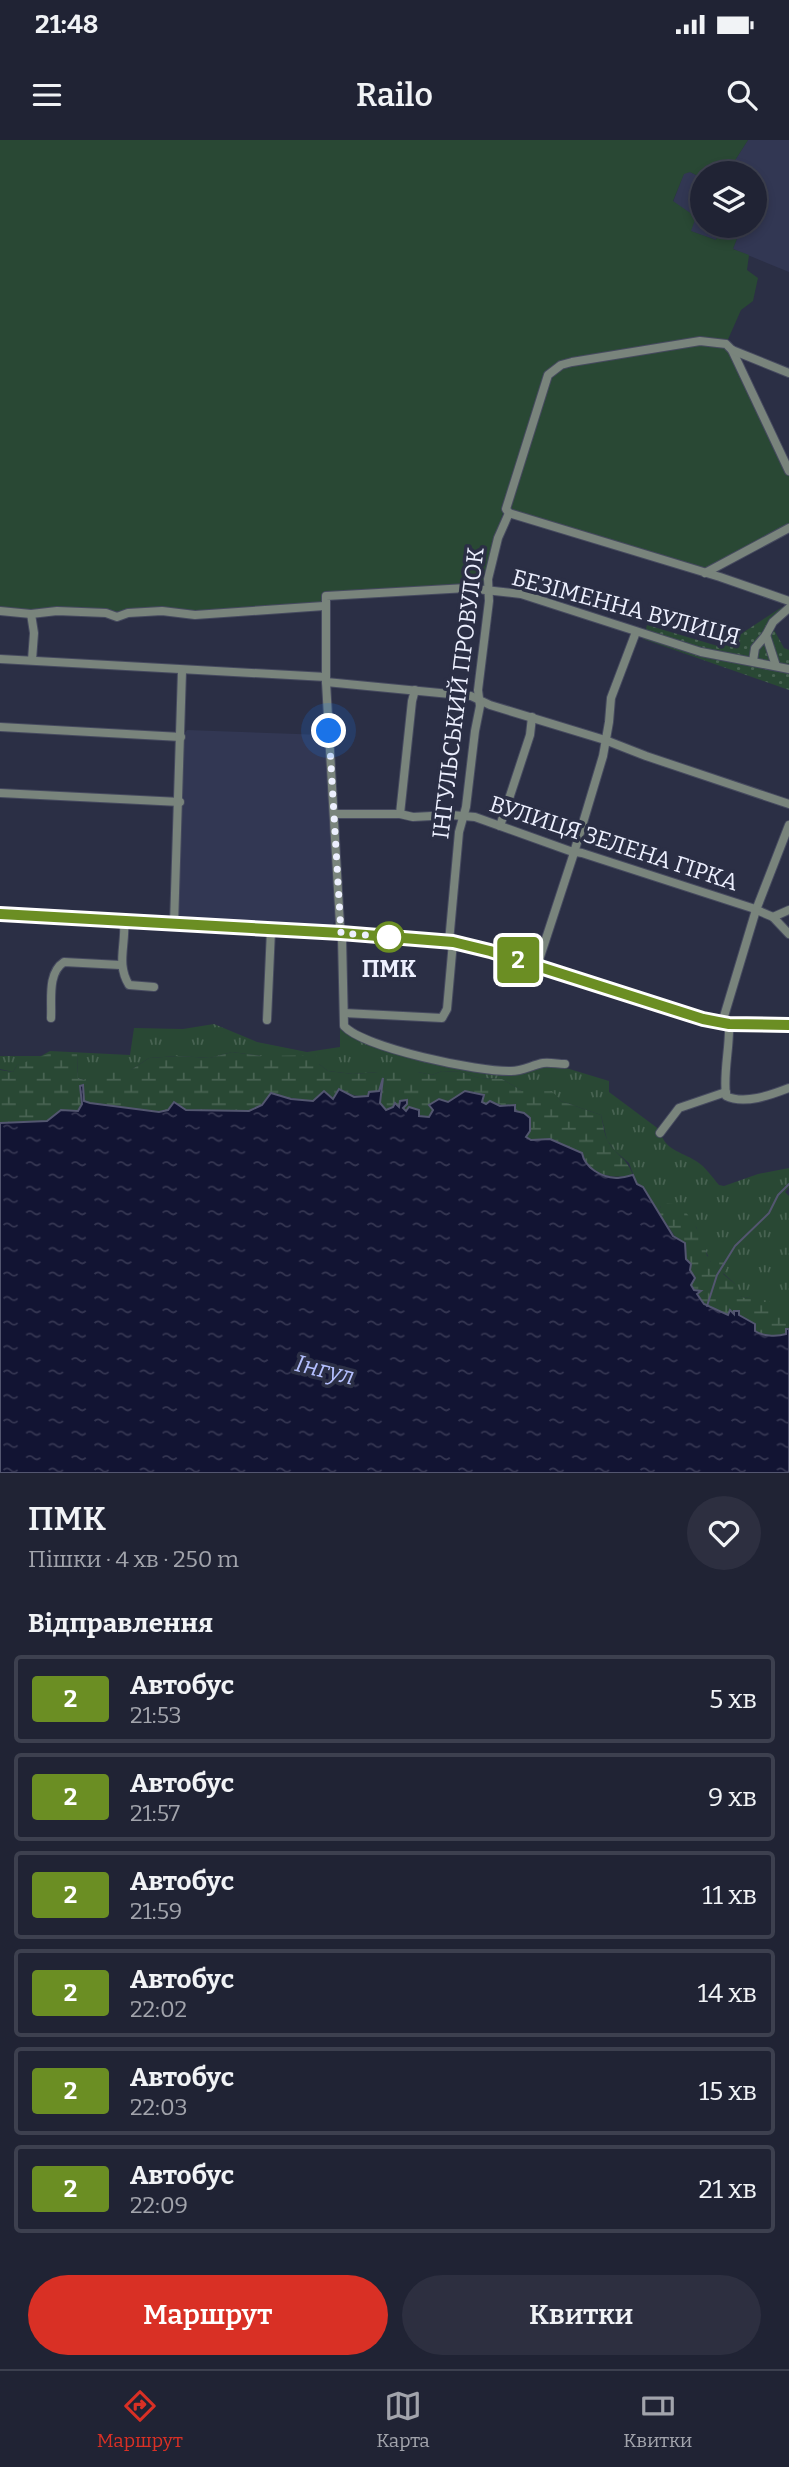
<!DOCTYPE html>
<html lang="uk">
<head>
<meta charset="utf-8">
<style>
	body { margin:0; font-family:Bitter,serif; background:#2d2f40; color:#f1f3f6; height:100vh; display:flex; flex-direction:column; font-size:26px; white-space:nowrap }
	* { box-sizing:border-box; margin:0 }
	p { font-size:23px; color:#a2a4ac }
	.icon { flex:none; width:38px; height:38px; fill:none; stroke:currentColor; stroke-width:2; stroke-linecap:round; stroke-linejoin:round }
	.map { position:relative; height:1333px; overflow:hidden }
	.drawer { display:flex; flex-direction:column; background:#202334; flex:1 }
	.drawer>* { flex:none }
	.badge { padding:0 14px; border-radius:5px; font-size:24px; line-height:46px }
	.fabs { position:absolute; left:690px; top:21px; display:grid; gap:14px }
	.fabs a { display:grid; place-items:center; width:77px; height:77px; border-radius:50%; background:#202334; box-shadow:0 4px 10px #0003,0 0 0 2px #3d404f; font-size:35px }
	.you { position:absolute; width:35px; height:35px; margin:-18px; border:5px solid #fff; border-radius:50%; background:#1a73e8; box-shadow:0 0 0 10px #1a73e833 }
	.map>.badge { position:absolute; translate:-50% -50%; box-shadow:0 0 0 4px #fff }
	h2 { padding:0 28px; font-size:26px; line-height:63px }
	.round { display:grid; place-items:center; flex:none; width:74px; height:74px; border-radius:37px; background:#2d2f40 }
	.head { display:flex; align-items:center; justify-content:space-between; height:119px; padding:0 28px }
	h1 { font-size:33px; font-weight:600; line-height:52px }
	.cta { display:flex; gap:14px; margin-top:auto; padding:14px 28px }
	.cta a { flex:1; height:80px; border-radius:42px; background:#d93025; color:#fff; font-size:28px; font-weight:600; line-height:80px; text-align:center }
	.cta a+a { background:#2d2f40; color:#f1f3f6 }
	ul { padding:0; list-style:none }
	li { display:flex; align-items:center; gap:21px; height:88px; margin:0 14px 10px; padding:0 14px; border:4px solid #3d404f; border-radius:7px }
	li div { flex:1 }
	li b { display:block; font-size:26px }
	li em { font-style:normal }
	li .badge { min-width:77px; font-weight:700; text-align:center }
	.status { display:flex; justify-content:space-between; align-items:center; height:49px; padding:0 35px; background:#202334; direction:ltr }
	.status svg { height:19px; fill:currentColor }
	header { display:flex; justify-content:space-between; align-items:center; height:91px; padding:0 28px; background:#202334; font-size:32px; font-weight:600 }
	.tab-bar { display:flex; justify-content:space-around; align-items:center; height:98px; border-top:2px solid #3d404f; background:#202334; font-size:19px; color:#a2a4ac }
	.tab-bar a { display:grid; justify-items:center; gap:4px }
	.tab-bar .current { color:#d93025 }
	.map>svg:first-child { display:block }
	.built { fill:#323753 }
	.grass { fill:url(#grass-tufts) }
	.wetland { fill:url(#wetland-marsh) }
	.park { fill:url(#park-dots) }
	.garden { fill:#294834 }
	.water { fill:url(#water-ripples); stroke:#535670; stroke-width:2 }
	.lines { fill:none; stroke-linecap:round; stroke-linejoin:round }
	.stream { stroke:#535670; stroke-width:2 }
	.minor-casing { stroke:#464a5f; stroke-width:10 }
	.minor { stroke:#79847c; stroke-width:8 }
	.line-casing { stroke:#fff; stroke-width:16 }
	.line { stroke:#6b8e23; stroke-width:10 }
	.walk { stroke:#eceffe; stroke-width:7; stroke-dasharray:0 12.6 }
	.stop-dot { fill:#fff; stroke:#6b8e23; stroke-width:3.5 }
	.labels { text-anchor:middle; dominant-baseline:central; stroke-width:7; stroke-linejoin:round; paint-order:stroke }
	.street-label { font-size:23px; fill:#eceffe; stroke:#2b2f45 }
	.stop-label { font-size:23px; font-weight:bold; fill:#eceffe; stroke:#2b2f45 }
	.water-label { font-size:24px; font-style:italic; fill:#b4bffd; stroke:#2b2f45 }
</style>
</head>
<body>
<div class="status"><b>21:48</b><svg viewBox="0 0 49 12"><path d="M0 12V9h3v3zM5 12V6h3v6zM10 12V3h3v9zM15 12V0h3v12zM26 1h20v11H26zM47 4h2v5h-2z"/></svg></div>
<header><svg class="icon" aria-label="menu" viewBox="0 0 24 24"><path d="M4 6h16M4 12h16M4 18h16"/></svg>Railo<svg class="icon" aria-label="search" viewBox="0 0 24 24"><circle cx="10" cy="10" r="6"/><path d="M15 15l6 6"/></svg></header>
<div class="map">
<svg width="789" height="1333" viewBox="0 0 789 1333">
	<defs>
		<pattern id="grass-tufts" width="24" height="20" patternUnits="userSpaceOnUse" patternTransform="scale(1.75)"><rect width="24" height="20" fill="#294834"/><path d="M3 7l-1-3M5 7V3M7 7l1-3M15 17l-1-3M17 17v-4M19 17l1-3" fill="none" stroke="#486352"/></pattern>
		<pattern id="wetland-marsh" width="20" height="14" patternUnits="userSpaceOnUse" patternTransform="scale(1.75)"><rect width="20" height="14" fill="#294834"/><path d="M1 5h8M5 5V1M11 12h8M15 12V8" fill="none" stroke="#486352"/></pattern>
		<pattern id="park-dots" width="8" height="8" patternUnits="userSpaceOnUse" patternTransform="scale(1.75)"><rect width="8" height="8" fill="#294834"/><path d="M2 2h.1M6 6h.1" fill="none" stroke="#486352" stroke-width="1.8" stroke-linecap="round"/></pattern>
		<pattern id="water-ripples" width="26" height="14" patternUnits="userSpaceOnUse" patternTransform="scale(1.75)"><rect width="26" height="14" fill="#121433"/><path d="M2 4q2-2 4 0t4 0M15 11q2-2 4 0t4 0" fill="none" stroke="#353652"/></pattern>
	</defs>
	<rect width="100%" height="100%" fill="#2b2f45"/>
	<g class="built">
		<polygon points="748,0 789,0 789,132 733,109 738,96 716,100 690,91 673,62 684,33 690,32 702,38 702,86 754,86 754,33 727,33"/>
		<polygon points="187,590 326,595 336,778 332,786 327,788 178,781 184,594"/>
	</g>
	<path class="grass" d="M214,884L257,902L307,912L340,907V885H346L351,891L427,916L509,930L543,921L609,941V952L660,990C664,1010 680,1011 696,1021C705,1026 712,1037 719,1045L724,1046L758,1034L789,1028V1047L785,1052L789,1056V1162H764L753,1152L749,1157L744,1158L737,1154L735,1144L710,1121L696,1087L661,1066L658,1072L637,1044L629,1023L615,1011L607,1000L601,975L561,961L551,951H522L502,939L479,938L461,932L442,931L432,935L418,932H378L353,934L328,931L319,924L232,912L210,918L178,916L149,918L131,930L115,931L84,940L78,938L77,914L17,925L13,932L0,929V916H41L50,911L130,915L134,888L183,889Z"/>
	<g class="wetland">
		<path d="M232,912L261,916L316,915L319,924L328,931L353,934L378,932H418L432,935L442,931L461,932L479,938L502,939L522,951H552L561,961L601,975C603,984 604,995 609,1003C617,1016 627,1018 633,1035C613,1039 587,1036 582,1013L550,999L531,1000L526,997L524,973L490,961L486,964L482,962H448L429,966L433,970L429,977L406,972L400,966L386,970L380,963L382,940L379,951C363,959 354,957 340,949L332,960C311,961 292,960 271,953L262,965L249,971L186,970L175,962L168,970L159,972L90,963L84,961L82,945L80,946L82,964L78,971L61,970L47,981L0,983V930L13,932L17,925L48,914L77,913L78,938L84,940L96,929L131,930L149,918L178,916L210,918Z"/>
		<path d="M666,1063L681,1065C692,1081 704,1096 707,1116L711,1118L710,1121L714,1123L723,1120L727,1128L723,1134L735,1144L738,1154L744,1158L749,1157L752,1152L759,1151L764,1162H789C789,1170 789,1179 789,1187C786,1202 764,1196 755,1191V1184L735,1173L728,1175C716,1171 698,1164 698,1151L694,1150C690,1143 692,1135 689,1128C683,1107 671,1089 658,1072L661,1066Z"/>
	</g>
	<polygon class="park" points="782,467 784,473 773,488 784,508 789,510 789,550 643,499 647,485 721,507"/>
	<polygon class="garden" points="0,0 748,0 727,33 702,33 702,38 690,32 684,34 673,61 696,77 691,91 716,100 719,89 738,96 733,109 749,115 747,130 758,138 753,161 741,170 726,204 789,335 789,387 711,428 700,430 504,371 496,393 485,445 480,447 323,453 323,460 318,465 195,474 162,470 101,472 0,470"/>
	<path class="water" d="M383,938L380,963L386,970L393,967L395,963L399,967L400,961L407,960V964L403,968L406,971L409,967L419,970V976L429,977L433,970L429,965L439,959L448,962L465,951L484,955L482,962L486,964L490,961L500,966L515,965V971L524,973L530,978V991L526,997L531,1000L550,999L582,1013C585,1028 601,1037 616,1038C621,1038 628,1036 633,1035L637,1044L643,1047L673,1096L685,1103L686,1119L691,1124L690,1130L695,1138L691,1145L694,1150L701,1151L697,1154L704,1164L728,1175L730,1170L734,1174V1171H739V1175L755,1184V1191C762,1196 776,1197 786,1194V1189H789V1333H0V983L47,981L61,970L78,971L82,964L80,946L83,945L84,961L90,963L159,972L168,970L174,962L186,970L249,971L262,965L271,953L291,959L313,961L324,951L333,959L339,949L354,957L368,956L369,952L379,951Z"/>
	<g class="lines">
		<polyline class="stream" points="707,1166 717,1135 735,1106 769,1073 778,1055 789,1044"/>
		<defs>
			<g id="minor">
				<polyline points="732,210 789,331"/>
				<polyline points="509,373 720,437 789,461"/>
				<polyline points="705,433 789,388"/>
				<polyline points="0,471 31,474 57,471 106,473 117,477 128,473 162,471 195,475 324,466"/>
				<polyline points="31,474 34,493 32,520"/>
				<polyline points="766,495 776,526"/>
				<polyline points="0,519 326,537"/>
				<polyline points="753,521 755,508 766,495 773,482 789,468"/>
				<polyline points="326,542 471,556 490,565 605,600 646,616 789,664"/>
				<polyline points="0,587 181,597"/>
				<polyline points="0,653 180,662"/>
				<polyline points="334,674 400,674 413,677 451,675 475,677 570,711 582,713 752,768 773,777 789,794"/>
				<polyline points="400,674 412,561 415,550"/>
				<polyline points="500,686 530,595 532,577"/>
				<polyline points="0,774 341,793 449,802 490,811 703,879 729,884 789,885"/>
				<polyline points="773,777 789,770"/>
				<path d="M124,782C126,805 116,824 129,845L154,847"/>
				<polyline points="174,785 182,531"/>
				<polyline points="449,802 459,692 466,667 475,591 480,566 478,550 489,461 488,439 498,398 509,373 506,369 548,235 561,225 572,222 700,201 726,204 732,210 789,233"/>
				<polyline points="537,826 573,716 603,616 609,582 611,558 636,492"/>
				<polyline points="344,873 442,878 447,869 453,802"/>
				<path d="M51,878C52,860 47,833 64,822L120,825"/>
				<polyline points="267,880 271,790"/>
				<polyline points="722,883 756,770 789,685"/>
				<path d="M729,884C730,908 723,931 726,956C744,965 771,955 789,948"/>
				<path d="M565,924C558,924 550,922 543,923C532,925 523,931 511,931C479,932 364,908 344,886L342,798L340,785L326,542V456L467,448L521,454L701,512L789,529"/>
				<polyline points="660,993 679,968 726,952"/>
			</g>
		</defs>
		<use href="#minor" class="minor-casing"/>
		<use href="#minor" class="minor"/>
	</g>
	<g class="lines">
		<defs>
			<polyline id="line" points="0,774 341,793 453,802 490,811 703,879 729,884 789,885"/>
		</defs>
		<use href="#line" class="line-casing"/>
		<use href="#line" class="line"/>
		<polyline class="walk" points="329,591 341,793 389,797"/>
	</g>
	<circle class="stop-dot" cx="389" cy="797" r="14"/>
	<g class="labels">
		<g class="street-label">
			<text transform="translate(626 467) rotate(15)">БЕЗІМЕННА ВУЛИЦЯ</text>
			<text transform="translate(458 553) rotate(-83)">ІНГУЛЬСЬКИЙ ПРОВУЛОК</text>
			<text transform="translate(614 703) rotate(18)">ВУЛИЦЯ ЗЕЛЕНА ГІРКА</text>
		</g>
		<g class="stop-label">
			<text x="389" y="829">ПМК</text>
		</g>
		<g class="water-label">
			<text transform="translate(325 1230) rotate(14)">Інгул</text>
		</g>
	</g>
</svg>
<div class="fabs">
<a><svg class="icon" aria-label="layers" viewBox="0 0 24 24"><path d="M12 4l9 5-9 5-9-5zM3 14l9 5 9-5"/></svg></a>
</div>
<div class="you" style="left:329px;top:591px"></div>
<b class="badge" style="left:518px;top:820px;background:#6b8e23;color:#fff">2</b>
</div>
<section class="drawer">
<div class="head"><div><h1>ПМК</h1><p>Пішки · 4 хв · 250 m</p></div><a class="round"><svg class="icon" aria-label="heart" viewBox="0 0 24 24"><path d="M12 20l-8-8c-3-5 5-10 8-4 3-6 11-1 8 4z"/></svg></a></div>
<h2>Відправлення</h2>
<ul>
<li><span class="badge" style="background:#6b8e23;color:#fff">2</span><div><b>Автобус</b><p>21:53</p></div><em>5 хв</em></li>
<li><span class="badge" style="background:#6b8e23;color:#fff">2</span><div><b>Автобус</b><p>21:57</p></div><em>9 хв</em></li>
<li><span class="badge" style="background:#6b8e23;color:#fff">2</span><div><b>Автобус</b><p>21:59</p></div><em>11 хв</em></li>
<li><span class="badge" style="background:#6b8e23;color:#fff">2</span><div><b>Автобус</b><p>22:02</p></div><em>14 хв</em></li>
<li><span class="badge" style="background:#6b8e23;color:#fff">2</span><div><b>Автобус</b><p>22:03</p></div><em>15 хв</em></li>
<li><span class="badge" style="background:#6b8e23;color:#fff">2</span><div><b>Автобус</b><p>22:09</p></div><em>21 хв</em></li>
</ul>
<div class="cta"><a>Маршрут</a><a>Квитки</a></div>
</section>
<nav class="tab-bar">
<a class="current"><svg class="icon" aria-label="directions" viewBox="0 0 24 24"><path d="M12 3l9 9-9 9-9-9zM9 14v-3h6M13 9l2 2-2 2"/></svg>Маршрут</a>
<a><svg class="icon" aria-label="map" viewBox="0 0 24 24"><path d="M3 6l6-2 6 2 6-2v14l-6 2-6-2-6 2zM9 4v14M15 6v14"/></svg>Карта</a>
<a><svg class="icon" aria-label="tickets" viewBox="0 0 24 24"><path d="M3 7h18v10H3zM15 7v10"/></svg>Квитки</a>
</nav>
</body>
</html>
